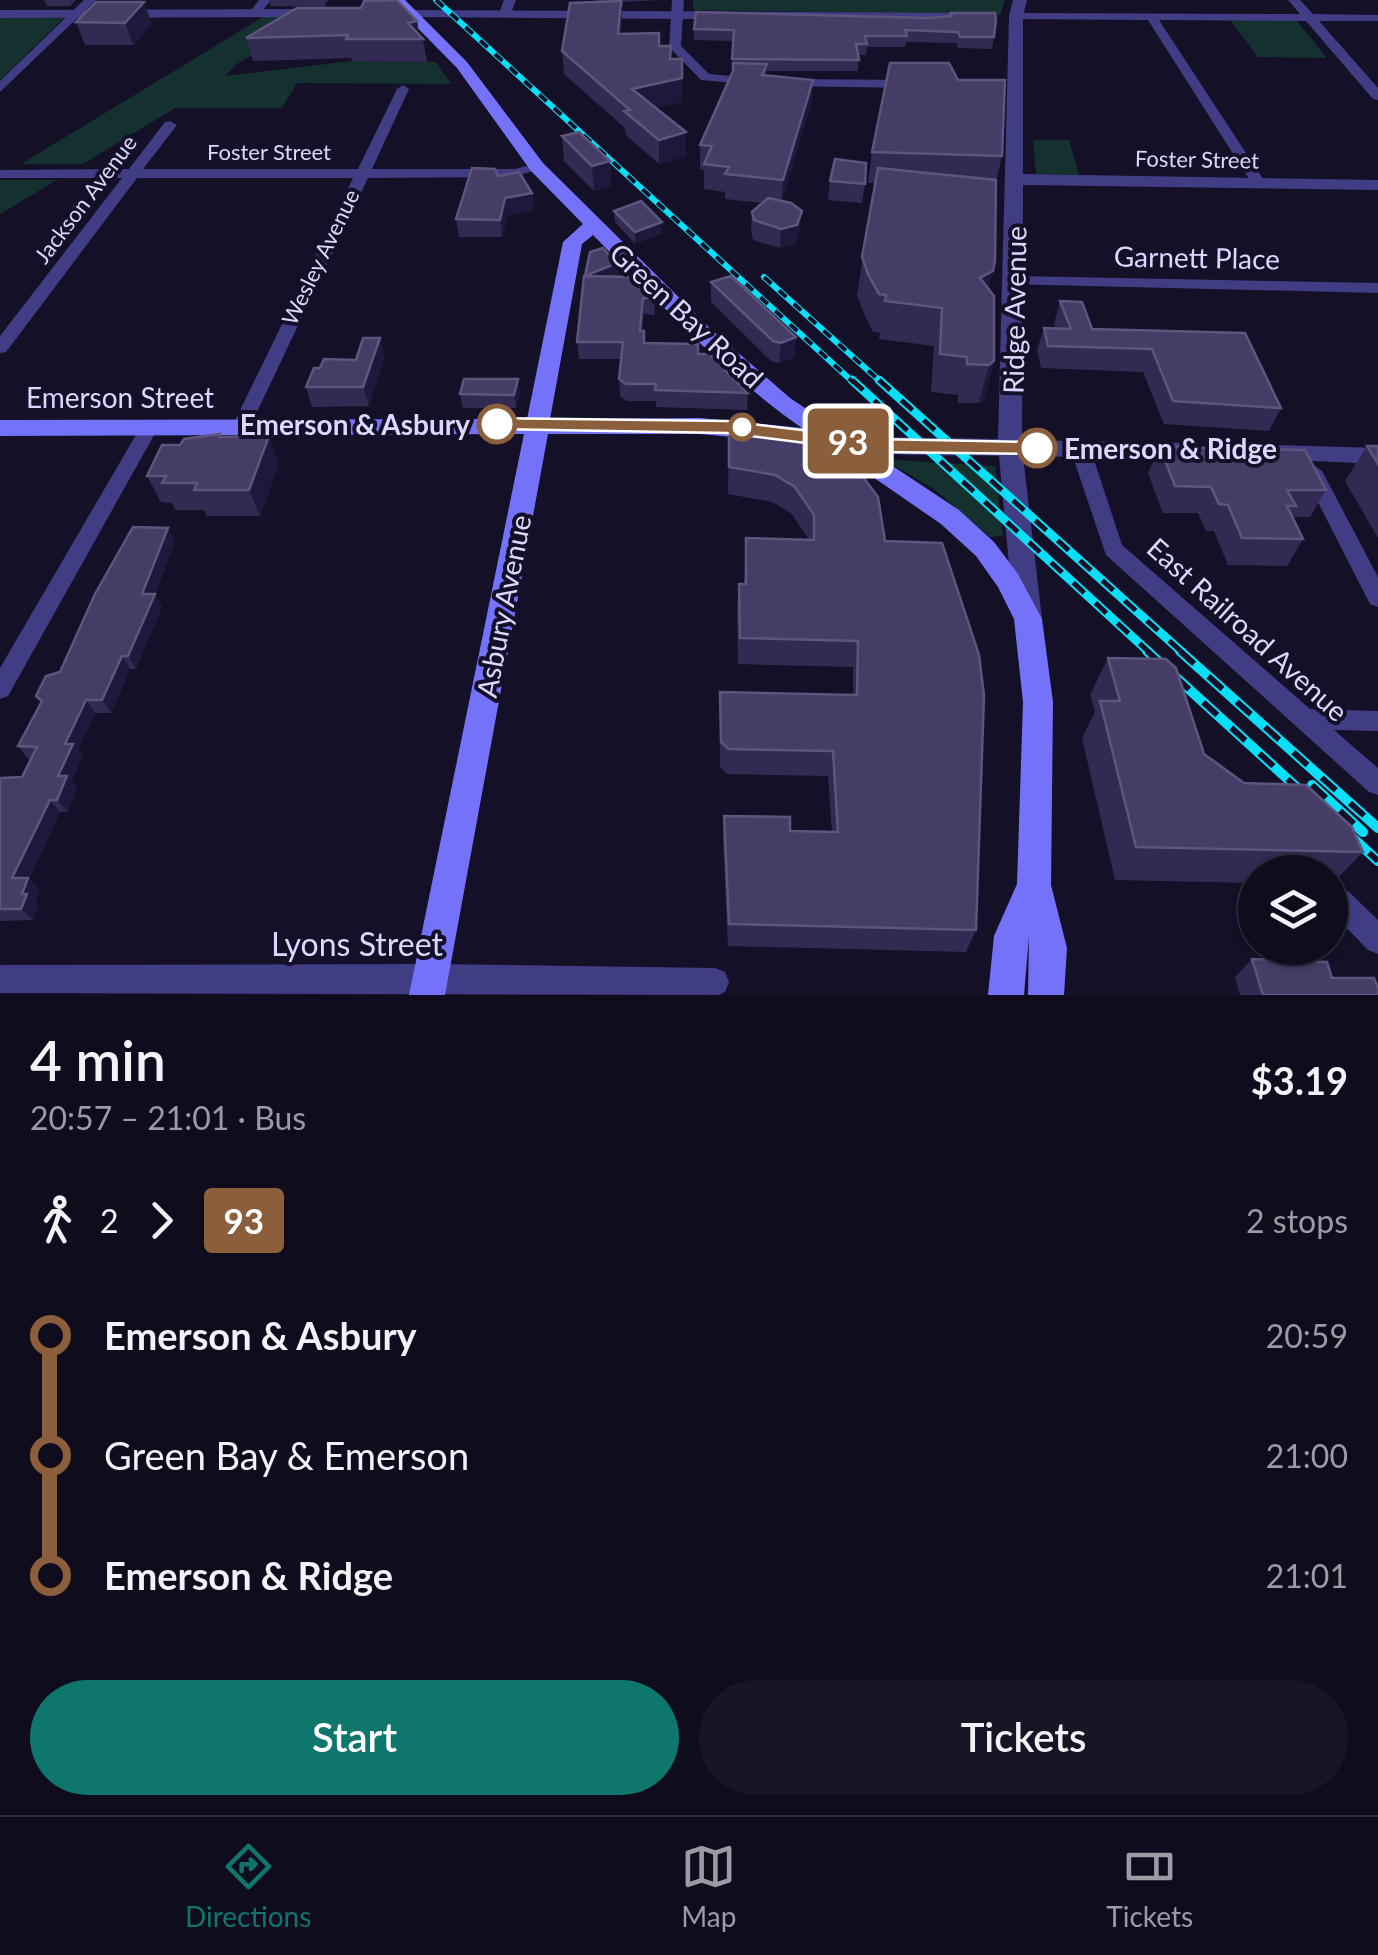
<!DOCTYPE html>
<html lang="en">
<head>
<meta charset="utf-8">
<style>
	body { margin:0; font-family:Lato,sans-serif; background:#181526; color:#f1f3f6; height:100vh; display:flex; flex-direction:column; font-size:38px; white-space:nowrap }
	* { box-sizing:border-box; margin:0 }
	p { font-size:32px; color:#9b9ba4 }
	.icon { flex:none; width:55px; height:55px; fill:none; stroke:currentColor; stroke-width:2; stroke-linecap:round; stroke-linejoin:round }
	.map { position:relative; height:995px; overflow:hidden }
	.panel { display:flex; flex-direction:column; background:#0f0c1d; flex:1 }
	.panel>* { flex:none }
	.badge { padding:0 20px; border-radius:8px; font-size:35px; line-height:65px }
	.controls { position:absolute; left:1238px; top:855px; display:grid; gap:20px }
	.controls a { display:grid; place-items:center; width:110px; height:110px; border-radius:50%; background:#0f0c1d; box-shadow:0 2px 8px #0004,0 0 0 2px #2f2c3b; font-size:50px }
	.map>.badge { position:absolute; translate:-50% -50%; box-shadow:0 0 0 5px #fff }
	.legs { display:flex; align-items:center; gap:15px; height:110px; padding:0 30px; font-size:32px }
	.legs p { margin-inline-start:auto }
	.head { display:flex; align-items:center; justify-content:space-between; height:170px; padding:0 30px }
	h1 { font-size:55px; font-weight:600; line-height:75px }
	.cta { display:flex; gap:20px; margin-top:auto; padding:20px 30px }
	.cta a { flex:1; height:115px; border-radius:60px; background:#0f766e; color:#fff; font-size:40px; font-weight:600; line-height:115px; text-align:center }
	.cta a+a { background:#181526; color:#f1f3f6 }
	ul { padding:0 30px; list-style:none }
	li { display:flex; align-items:center; gap:35px; height:120px; font-size:38px }
	li i { display:grid; place-items:center; width:15px; height:100%; margin:0 12px; background:currentColor }
	li i::after { content:''; width:25px; height:25px; margin:-12px; border:8px solid; border-radius:50%; background:#0f0c1d }
	li p { margin-inline-start:auto }
	li:first-child i { background:linear-gradient(#0000 50%,currentColor 0) }
	li:last-child i { background:linear-gradient(currentColor 50%,#0000 0) }
	.menu { display:flex; justify-content:space-around; align-items:center; height:140px; border-top:2px solid #2f2c3b; background:#0f0c1d; font-size:28px; color:#9b9ba4 }
	.menu a { display:grid; justify-items:center; gap:5px }
	.menu .on { color:#0f766e }
	.map>svg:first-child { display:block }
	.green { fill:#143130 }
	.lines { fill:none; stroke-linecap:round; stroke-linejoin:round }
	.minor { fill:#403d84; fill-rule:evenodd }
	.tertiary { fill:#403d84; fill-rule:evenodd }
	.secondary { fill:#7572fa; fill-rule:evenodd }
	.rail-far2-casing { stroke:#0adff7; stroke-width:6 }
	.rail-far1-casing { stroke:#0adff7; stroke-width:9 }
	.rail-casing { stroke:#0adff7; stroke-width:10 }
	.rail-far2 { stroke:#141027; stroke-width:4; stroke-dasharray:10; stroke-linecap:butt }
	.rail-far1 { stroke:#141027; stroke-width:5; stroke-dasharray:15; stroke-linecap:butt }
	.rail { stroke:#141027; stroke-width:6; stroke-dasharray:19; stroke-linecap:butt }
	.wall { fill:#332a54 }
	.shaded-wall { fill:#1f183a }
	.building { fill:#453d66; stroke:#5d557e; stroke-width:2.5 }
	.line-1 { fill:#8b5e3c; stroke:#fff; stroke-width:2.5 }
	.stop-1-dot { fill:#fff; stroke:#8b5e3c; stroke-width:5 }
	.labels { text-anchor:middle; dominant-baseline:central; stroke-width:8; stroke-linejoin:round; paint-order:stroke }
	.far-street-label { font-size:22px; fill:#dcd7fe; stroke:#141027 }
	.street-label { font-size:28px; fill:#dcd7fe; stroke:#141027 }
	.stop-label { font-size:28px; font-weight:bold; fill:#dcd7fe; stroke:#141027; text-anchor:end }
	.near-street-label { font-size:32px; fill:#dcd7fe; stroke:#141027 }
</style>
</head>
<body>
<div class="map">
<svg width="1378" height="995" viewBox="0 0 1378 995">
	<rect width="100%" height="100%" fill="#141027"/>
	<g class="green">
		<polygon points="693,0 1005,0 1000,15 693,10"/>
		<polygon points="263,17 313,17 237,64 225,76 352,61 427,62 436,62 451,84 297,83 282,108 175,108 83,164 21,164"/>
		<polygon points="0,18 64,18 0,80"/>
		<polygon points="1230,20 1297,21 1327,58 1258,57"/>
		<polygon points="1033,140 1069,140 1079,175 1036,174"/>
		<polygon points="0,180 57,180 0,214"/>
		<polygon points="894,460 995,466 1003,536 990,537 934,489 893,465"/>
	</g>
	<g class="lines">
		<g class="minor">
			<polygon points="84,0 96,0 0,92 0,81"/>
			<polygon points="259,0 271,0 259,15 251,15 249,13"/>
			<polygon points="504,0 516,0 511,13 505,16 499,13"/>
			<polygon points="672,0 684,0 681,46 709,74 753,78 759,82 757,85 701,80 669,47"/>
			<polygon points="1288,0 1300,0 1313,14 1378,15 1378,21 1319,21 1378,88 1378,100 1373,99 1306,21 1159,20 1265,182 1258,186 1251,182 1148,20 1016,19 1010,16 1016,13 1300,14"/>
			<polygon points="787,79 913,80 919,84 913,88 783,86 783,80"/>
			<polygon points="403,85 409,89 372,169 515,169 537,163 544,167 515,177 368,178 248,431 241,433 232,427 353,178 137,178 6,352 0,353 0,336 122,178 0,178 0,170 129,169 165,122 170,121 177,125 143,169 358,169 397,89"/>
			<polygon points="1014,276 1378,283 1378,293 1008,284 1008,278"/>
			<polygon points="149,422 158,428 8,696 0,699 0,668 140,428"/>
			<polygon points="1080,441 1090,448 1122,545 1310,709 1378,711 1378,731 1334,730 1378,768 1378,795 1369,792 1106,555 1070,448"/>
			<polygon points="1312,464 1322,471 1378,577 1378,607 1370,604 1302,471"/>
			<polygon points="1339,888 1349,892 1378,920 1378,954 1368,950 1330,911 1330,891"/>
			<polygon points="431,964 715,968 725,972 729,982 725,992 718,995 0,993 0,965"/>
		</g>
		<g class="tertiary">
			<path d="M1013,0H1027L1023,16V174L1378,180V190L1023,185L1022,440L1191,443L1203,451L1191,459L1023,456L1042,619L1038,627L1028,630L1018,627L1014,619L999,456C968,455 840,459 824,439L836,431L877,437L998,439L1009,16Z"/>
			<polygon points="0,10 320,9 327,13 320,17 0,18"/>
			<polygon points="406,10 980,13 987,17 980,21 411,17 406,16"/>
			<polygon points="1276,445 1378,448 1378,464 1268,459 1264,453"/>
		</g>
		<path class="secondary" d="M390,0H405L467,62L543,163L712,330L790,398L959,510L994,542L1018,574L1042,619L1053,702L1051,885L1067,948L1064,995H1028L1029,936L1024,995H988L994,936L1017,884L1023,702L1014,619L998,587L976,556L941,524L828,446L700,434H548L445,995H409L524,434L0,436V420L527,419L563,242L583,224L531,171L457,68ZM593,235C659,302 724,374 802,428L700,418L550,419L582,244Z"/>
		<defs>
			<g id="rail-far2">
				<polyline points="436,0 854,383"/>
				<polyline points="764,277 882,383"/>
			</g>
			<g id="rail-far1">
				<polyline points="852,380 1150,653"/>
				<polyline points="879,380 1183,653"/>
			</g>
			<g id="rail">
				<polyline points="1147,651 1315,804"/>
				<polyline points="1180,651 1378,828"/>
				<polyline points="1312,785 1363,832"/>
				<polyline points="1341,827 1378,861"/>
			</g>
		</defs>
		<use href="#rail-far2" class="rail-far2-casing"/>
		<use href="#rail-far1" class="rail-far1-casing"/>
		<use href="#rail" class="rail-casing"/>
		<use href="#rail-far2" class="rail-far2"/>
		<use href="#rail-far1" class="rail-far1"/>
		<use href="#rail" class="rail"/>
	</g>
	<g class="wall">
		<polygon points="44,0 76,0 70,6 47,6"/>
		<polygon points="269,0 328,0 324,7 271,6"/>
		<polygon points="598,0 659,0 623,2 623,7 621,7 621,34 659,46 670,59 682,102 655,107 686,132 686,156 659,164 626,135 625,128 564,74 562,51"/>
		<polygon points="144,2 152,24 133,45 85,45 76,22"/>
		<polygon points="951,13 996,19 992,49 958,48 956,43 906,42 905,47 867,47 866,55 858,55 858,71 767,71 766,75 813,80 811,104 782,201 800,230 795,244 780,248 753,240 751,231 752,212 763,203 725,199 725,192 704,189 704,170 700,169 700,145 733,71 733,41 694,40 694,29 929,18 950,16"/>
		<polygon points="417,21 419,35 423,39 427,62 352,61 351,58 253,61 246,38"/>
		<polygon points="562,136 610,161 611,186 594,191 564,161"/>
		<polygon points="872,152 1002,156 996,182 989,289 994,361 984,400 979,403 958,403 958,395 931,392 934,346 879,339 880,333 873,332 863,311 857,295 875,183 868,183"/>
		<polygon points="830,181 865,184 862,203 828,200"/>
		<polygon points="532,193 534,210 508,215 502,237 459,237 456,219"/>
		<polygon points="614,211 662,222 662,233 635,244 615,222"/>
		<polygon points="617,263 618,276 615,277 654,298 655,315 644,314 642,331 645,343 698,354 748,393 747,410 656,407 656,401 627,401 620,396 619,379 622,359 579,359 577,342"/>
		<polygon points="711,282 795,357 779,363 771,361 711,302"/>
		<polygon points="1060,301 1092,329 1245,333 1281,408 1269,431 1164,424 1143,372 1041,368 1037,350 1044,328 1055,328 1054,324"/>
		<polygon points="380,338 384,358 369,406 312,407 306,387 320,368 356,360"/>
		<polygon points="520,393 516,408 463,408 460,394"/>
		<polygon points="729,424 885,541 976,930 966,952 728,946 723,840 724,816 790,831 832,832 828,776 727,774 720,767 720,692 853,695 853,667 738,664 737,610 739,584 744,584 746,538 809,540 792,514 773,502 728,494"/>
		<polygon points="221,437 279,463 260,516 207,516 204,510 175,510 172,503 161,502 147,476 180,445"/>
		<polygon points="1367,446 1378,446 1378,538 1345,481"/>
		<polygon points="1160,447 1326,490 1310,517 1292,517 1303,539 1287,566 1228,565 1214,531 1206,531 1198,513 1163,513 1148,473"/>
		<polygon points="168,528 175,541 155,594 162,607 136,669 130,669 111,713 95,713 78,750 83,756 71,781 77,788 68,812 60,812 29,879 40,890 35,901 39,905 33,920 0,921 0,779 22,777 31,759 28,759 18,746 41,702 36,696 60,672"/>
		<polygon points="1108,658 1204,754 1244,783 1363,852 1331,885 1330,872 1255,872 1255,883 1115,880 1082,738 1095,712 1090,695"/>
		<polygon points="1252,959 1332,978 1378,995 1240,995 1235,977"/>
	</g>
	<g class="shaded-wall">
		<polygon points="621,1 622,23 619,56 618,34"/>
		<polygon points="144,2 152,24 133,45 125,23"/>
		<polygon points="417,21 420,39 408,23"/>
		<polygon points="682,78 682,102 633,112 632,89"/>
		<polygon points="813,80 811,104 781,205 783,180"/>
		<polygon points="686,132 686,156 659,164 659,140"/>
		<polygon points="610,161 611,186 594,191 592,166"/>
		<polygon points="532,193 534,210 508,215 502,237 500,220 505,198"/>
		<polygon points="802,211 800,230 795,244 780,248 781,229"/>
		<polygon points="662,222 662,233 635,244 635,232"/>
		<polygon points="617,263 618,276 587,290 585,276"/>
		<polygon points="993,271 984,308 980,278"/>
		<polygon points="643,298 644,314 640,348 640,331"/>
		<polygon points="796,337 795,357 779,363 781,343"/>
		<polygon points="380,338 384,358 369,406 363,387"/>
		<polygon points="994,361 984,400 979,403 989,365"/>
		<polygon points="518,379 520,393 516,408 514,395"/>
		<polygon points="269,436 279,463 260,516 249,490"/>
		<polygon points="168,528 175,541 155,594 162,607 136,669 128,656 142,594"/>
		<polygon points="122,656 130,669 111,713 102,700"/>
		<polygon points="86,700 95,713 78,750 83,756 71,781 77,788 68,812 57,800 58,776 65,744"/>
		<polygon points="50,800 60,812 29,879 40,890 35,901 39,905 33,920 21,909 12,878"/>
	</g>
	<g class="building">
		<polygon points="397,0 417,21 408,23 423,39 346,39 348,35 246,38 297,8 361,8 364,1"/>
		<polygon points="621,1 618,34 659,33 659,46 671,46 670,59 682,59 682,78 632,89 686,132 659,140 624,111 630,110 562,51 570,3"/>
		<polygon points="96,2 144,2 125,23 76,22"/>
		<polygon points="696,12 929,18 952,16 951,13 995,13 996,19 994,37 960,37 958,32 905,30 907,36 865,36 867,44 856,44 859,60 732,59 734,30 694,29"/>
		<polygon points="733,63 767,64 762,75 813,80 783,180 725,174 729,167 704,164 712,146 700,145 733,71"/>
		<polygon points="890,63 949,63 958,80 1005,80 1002,156 872,152"/>
		<polygon points="579,132 610,161 592,166 562,136"/>
		<polygon points="835,159 866,163 865,184 830,181"/>
		<polygon points="472,168 495,169 498,176 519,172 532,193 505,198 500,220 456,219"/>
		<polygon points="878,168 996,180 995,261 993,271 980,278 994,296 994,361 989,365 967,364 967,357 940,354 942,308 885,301 886,295 879,294 868,274 862,257"/>
		<polygon points="768,198 791,203 802,211 797,225 781,229 754,220 752,212"/>
		<polygon points="641,201 662,222 635,232 614,211"/>
		<polygon points="603,248 617,263 585,276 590,252"/>
		<polygon points="584,276 634,277 654,298 643,298 640,331 644,331 644,343 698,344 698,354 709,354 748,393 655,390 656,384 626,384 619,379 623,342 577,342"/>
		<polygon points="731,276 796,337 781,343 773,341 711,282"/>
		<polygon points="1060,301 1082,302 1092,329 1245,333 1281,408 1173,401 1152,349 1048,346 1044,328 1071,329"/>
		<polygon points="363,338 380,338 363,387 306,387 314,368 320,368 324,359 356,360"/>
		<polygon points="464,379 518,379 514,395 460,394"/>
		<polygon points="729,424 768,427 809,438 863,477 878,497 885,541 942,543 979,655 984,695 976,930 729,924 724,816 790,817 790,831 838,832 833,751 729,749 721,742 720,692 857,695 858,641 740,638 739,584 746,584 746,538 814,540 814,515 795,487 775,475 729,467"/>
		<polygon points="220,434 219,437 269,436 249,490 194,490 197,483 162,483 166,476 147,476 162,445 180,445 184,439"/>
		<polygon points="1367,446 1378,446 1378,464"/>
		<polygon points="1160,447 1305,450 1326,490 1287,490 1296,506 1287,506 1303,539 1242,538 1228,505 1219,504 1211,487 1175,486"/>
		<polygon points="133,527 168,528 142,594 155,594 128,656 122,656 102,700 86,700 65,744 73,744 58,776 67,776 57,800 50,800 12,878 28,878 22,894 27,894 21,909 0,909 0,779 1,778 22,777 37,747 18,746 42,701 36,696 46,676 60,672 95,594"/>
		<polygon points="1108,658 1166,659 1176,668 1204,754 1244,783 1306,785 1352,827 1363,852 1136,847 1100,701 1120,701"/>
		<polygon points="1252,959 1327,962 1332,978 1374,978 1378,988 1378,995 1263,995"/>
	</g>
	<polygon class="line-1" points="497,418 727,421 877,439 1037,442 1046,448 1037,454 877,452 727,433 491,429 488,424"/>
	<g class="stop-1-dot">
		<circle cx="497" cy="424" r="18"/>
		<circle cx="742" cy="427" r="12"/>
		<circle cx="1037" cy="448" r="18"/>
	</g>
	<g class="labels">
		<g class="far-street-label">
			<text x="269" y="151">Foster Street</text>
			<text transform="translate(1197 159) rotate(1)">Foster Street</text>
			<text transform="translate(85 199) rotate(-53)">Jackson Avenue</text>
			<text transform="translate(320 257) rotate(-64)">Wesley Avenue</text>
		</g>
		<g class="street-label">
			<text transform="translate(1197 257) rotate(1)">Garnett Place</text>
			<text transform="translate(1014 310) rotate(-89)">Ridge Avenue</text>
			<text transform="translate(687 315) rotate(43)">Green Bay Road</text>
			<text x="120" y="397">Emerson Street</text>
			<text transform="translate(503 606) rotate(-79)">Asbury Avenue</text>
			<text transform="translate(1248 629) rotate(42)">East Railroad Avenue</text>
		</g>
		<g class="stop-label">
			<text x="470" y="424">Emerson &amp; Asbury</text>
			<text x="1064" y="448" text-anchor="start">Emerson &amp; Ridge</text>
		</g>
		<g class="near-street-label">
			<text x="357" y="943">Lyons Street</text>
		</g>
	</g>
</svg>
<div class="controls">
<a><svg class="icon" aria-label="layers" viewBox="0 0 24 24"><path d="M12 4l9 5-9 5-9-5zM3 14l9 5 9-5"/></svg></a>
</div>
<b class="badge" style="left:848px;top:441px;background:#8b5e3c;color:#fff">93</b>
</div>
<section class="panel">
<div class="head"><div><h1>4 min</h1><p>20:57 – 21:01 · Bus</p></div><b>$3.19</b></div>
<div class="legs"><svg class="icon" aria-label="walk" viewBox="0 0 24 24"><circle cx="13" cy="4" r="2"/><path d="M13 8l-2 6 4 7M11 14l-3 7M7 12l3-4h3l4 4"/></svg>2<svg class="icon" aria-label="forward" viewBox="0 0 24 24"><path d="M9 5l7 7-7 7"/></svg><b class="badge" style="background:#8b5e3c;color:#fff">93</b><p>2 stops</p></div>
<ul>
<li><i style="color:#8b5e3c"></i><b>Emerson &amp; Asbury</b><p>20:59</p></li>
<li><i style="color:#8b5e3c"></i><span>Green Bay &amp; Emerson</span><p>21:00</p></li>
<li><i style="color:#8b5e3c"></i><b>Emerson &amp; Ridge</b><p>21:01</p></li>
</ul>
<div class="cta"><a>Start</a><a>Tickets</a></div>
</section>
<nav class="menu">
<a class="on"><svg class="icon" aria-label="directions" viewBox="0 0 24 24"><path d="M12 3l9 9-9 9-9-9zM9 14v-3h6M13 9l2 2-2 2"/></svg>Directions</a>
<a><svg class="icon" aria-label="map" viewBox="0 0 24 24"><path d="M3 6l6-2 6 2 6-2v14l-6 2-6-2-6 2zM9 4v14M15 6v14"/></svg>Map</a>
<a><svg class="icon" aria-label="tickets" viewBox="0 0 24 24"><path d="M3 7h18v10H3zM15 7v10"/></svg>Tickets</a>
</nav>
</body>
</html>
